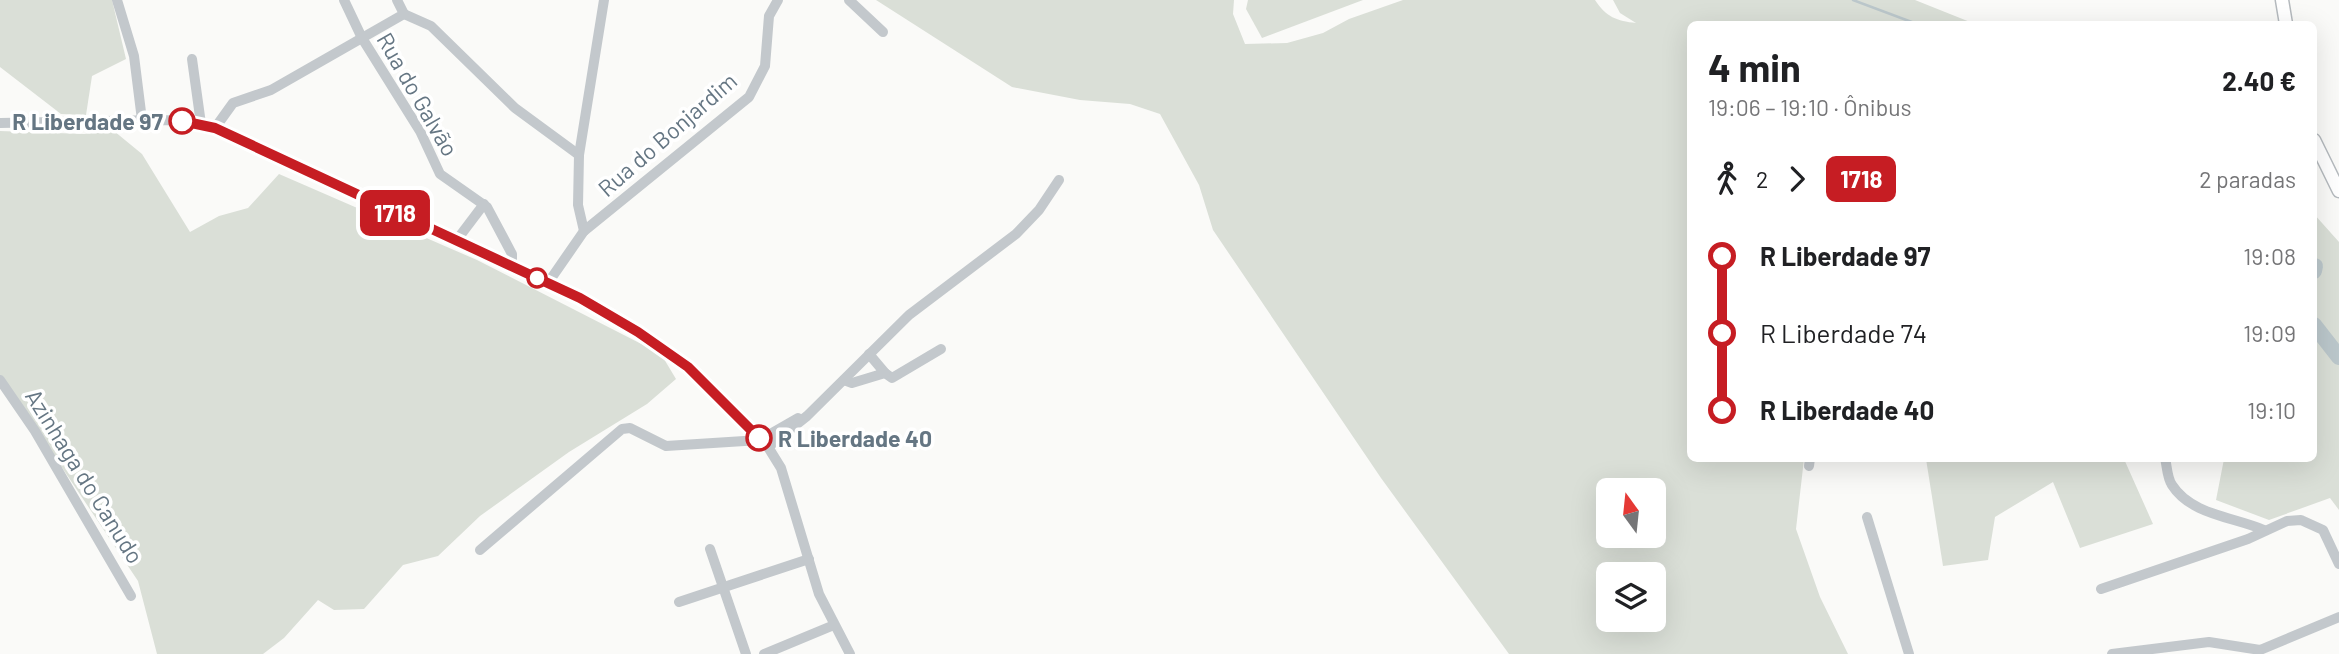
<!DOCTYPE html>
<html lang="pt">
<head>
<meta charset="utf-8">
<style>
	body { margin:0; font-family:Barlow,sans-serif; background:#f2f2f2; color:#202124; height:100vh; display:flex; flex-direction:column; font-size:26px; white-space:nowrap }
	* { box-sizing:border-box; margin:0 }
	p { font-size:23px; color:#757577 }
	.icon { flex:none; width:38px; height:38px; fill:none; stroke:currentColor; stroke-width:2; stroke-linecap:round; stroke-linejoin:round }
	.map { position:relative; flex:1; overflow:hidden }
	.details { position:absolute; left:1687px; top:21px; width:630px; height:441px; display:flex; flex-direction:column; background:#fff; border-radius:10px; box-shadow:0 7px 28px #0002 }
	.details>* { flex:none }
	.badge { padding:0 14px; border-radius:10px; font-size:24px; line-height:46px }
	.needle { width:46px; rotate:345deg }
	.fabs { position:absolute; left:1596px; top:478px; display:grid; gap:14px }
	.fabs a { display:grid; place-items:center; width:70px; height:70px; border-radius:10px; background:#fff; box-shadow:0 7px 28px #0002; font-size:35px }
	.map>.badge { position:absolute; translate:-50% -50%; box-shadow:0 0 0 4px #fff }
	.legs { display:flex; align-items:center; gap:10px; height:77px; padding:0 21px; font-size:23px }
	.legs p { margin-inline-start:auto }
	.headline { display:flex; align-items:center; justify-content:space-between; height:119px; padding:0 21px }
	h1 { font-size:38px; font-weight:700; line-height:52px }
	ul { padding:0 21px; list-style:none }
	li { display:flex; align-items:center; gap:24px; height:77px; font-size:26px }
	li i { display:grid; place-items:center; width:10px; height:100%; margin:0 9px; background:currentColor }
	li i::after { content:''; width:18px; height:18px; margin:-9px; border:5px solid; border-radius:50%; background:#fff }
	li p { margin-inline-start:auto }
	li:first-child i { background:linear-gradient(#0000 50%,currentColor 0) }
	li:last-child i { background:linear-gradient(currentColor 50%,#0000 0) }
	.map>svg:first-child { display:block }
	.green { fill:#dadfd7; fill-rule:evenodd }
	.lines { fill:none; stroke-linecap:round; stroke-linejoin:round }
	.stream { stroke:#bbc7cb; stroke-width:2.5 }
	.river { stroke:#bbc7cb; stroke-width:16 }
	.major-casing { stroke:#b5babe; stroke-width:15 }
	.minor { stroke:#c3c8cc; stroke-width:10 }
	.major { stroke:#fff; stroke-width:12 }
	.line-1-casing { stroke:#fff; stroke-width:16 }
	.line-1 { stroke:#c61d23; stroke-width:10 }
	.stop-1-dot { fill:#fff; stroke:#c61d23; stroke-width:3.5 }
	.labels { text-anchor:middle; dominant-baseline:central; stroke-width:7; stroke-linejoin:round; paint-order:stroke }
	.street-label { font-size:23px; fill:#657683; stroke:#fff }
	.stop-label { font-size:23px; font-weight:bold; fill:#657683; stroke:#fff; text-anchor:end }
</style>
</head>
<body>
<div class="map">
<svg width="2339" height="654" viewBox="0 0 2339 654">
	<rect width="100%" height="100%" fill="#fafaf8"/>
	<g class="green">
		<polygon points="0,0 112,0 126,59 92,76 86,115 61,114 0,67"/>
		<path d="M876,0H1234L1233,14L1245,44L1287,43L1323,33L1349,19L1403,0H1595C1606,17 1617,21 1636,23L1620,13L1613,0H1915L1975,24H1690V458L1804,459L1796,529L1820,597L1848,654H1509L1381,478L1213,230L1199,185L1160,114L1130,104L1080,100L1012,87ZM1608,490H1654V536H1608ZM1608,574H1654V620H1608Z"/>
		<polygon points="1248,0 1363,0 1262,38 1246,9"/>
		<polygon points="0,131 84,134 114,131 142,154 190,232 219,216 248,208 279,174 477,260 661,354 676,379 647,404 569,452 480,516 438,556 403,565 364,609 334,610 318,600 284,638 263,654 157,654 138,581 0,375"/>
		<polygon points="2314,214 2339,242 2339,510 2330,498 2269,520 2216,500 2224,459 2314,458"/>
		<polygon points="1926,459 2124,459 2153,524 2080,548 2053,482 1995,517 1988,560 1943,566"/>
	</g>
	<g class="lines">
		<g class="stream">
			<polyline points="1853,0 1917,24"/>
			<polyline points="2314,264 2315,266"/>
		</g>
		<g class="river">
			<polyline points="2314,271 2315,266"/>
			<polyline points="2314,325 2339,357"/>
		</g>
		<defs>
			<g id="major">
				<polyline points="2282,0 2286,24"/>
				<polyline points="2314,140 2339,191"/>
			</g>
		</defs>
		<use href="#major" class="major-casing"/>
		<g class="minor">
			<polyline points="117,0 134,56 142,120"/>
			<polyline points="344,0 362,38 420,131 440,174 487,207 512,254 512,266"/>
			<polyline points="849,0 883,32"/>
			<polyline points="404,14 431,26 515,108 579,155"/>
			<polyline points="192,59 201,124"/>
			<polyline points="0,123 159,120 189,121 215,128 580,298 638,332 688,367 768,447 781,468 819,594 850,654"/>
			<polyline points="215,128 233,103 271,90 404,14 397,0"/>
			<polyline points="584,231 578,205 579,155 604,0"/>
			<polyline points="456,241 484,204"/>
			<polyline points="548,283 584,231 749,97 765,66 769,16 778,0"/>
			<polyline points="885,373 892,378 941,349"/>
			<polyline points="0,380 35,431 131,596"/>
			<polyline points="844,380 852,383 885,373 869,354"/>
			<polyline points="768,447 807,416 909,315 1016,234 1039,210 1059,180"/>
			<path d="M2165,458C2167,466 2167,478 2172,485C2191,515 2234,517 2264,530"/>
			<polyline points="1809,466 1810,458"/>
			<polyline points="1867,517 1909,654"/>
			<polyline points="710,549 746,654"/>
			<polyline points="480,550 622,429 630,428 666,446 760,440 798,418"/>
			<polyline points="2101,589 2248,539 2287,521 2301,520 2323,530 2339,564"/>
			<polyline points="679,602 809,559"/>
			<polyline points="764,654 834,625"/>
			<polyline points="2112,654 2209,642 2260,650 2339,617"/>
		</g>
		<use href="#major" class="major"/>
	</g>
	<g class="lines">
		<defs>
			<polyline id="line-1" points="182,121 215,128 580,298 638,332 688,367 759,438"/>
		</defs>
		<use href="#line-1" class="line-1-casing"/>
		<use href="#line-1" class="line-1"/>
	</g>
	<g class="stop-1-dot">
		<circle cx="182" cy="121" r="12"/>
		<circle cx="537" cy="278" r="9"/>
		<circle cx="759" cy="438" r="12"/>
	</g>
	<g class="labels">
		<g class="street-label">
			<text transform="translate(418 94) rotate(60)">Rua do Galvão</text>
			<text transform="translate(667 134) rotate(-41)">Rua do Bonjardim</text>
			<text transform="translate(85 476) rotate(58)">Azinhaga do Canudo</text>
		</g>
		<g class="stop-label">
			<text x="163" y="121">R Liberdade 97</text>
			<text x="778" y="438" text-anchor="start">R Liberdade 40</text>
		</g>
	</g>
</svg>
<div class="fabs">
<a><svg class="needle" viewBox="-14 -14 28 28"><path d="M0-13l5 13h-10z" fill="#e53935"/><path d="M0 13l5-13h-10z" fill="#757577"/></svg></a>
<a><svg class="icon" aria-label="layers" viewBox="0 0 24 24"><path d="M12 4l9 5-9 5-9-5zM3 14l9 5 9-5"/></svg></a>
</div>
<b class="badge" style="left:395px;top:213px;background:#c61d23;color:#fff">1718</b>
<section class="details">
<div class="headline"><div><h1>4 min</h1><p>19:06 – 19:10 · Ônibus</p></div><b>2.40 €</b></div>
<div class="legs"><svg class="icon" aria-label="walk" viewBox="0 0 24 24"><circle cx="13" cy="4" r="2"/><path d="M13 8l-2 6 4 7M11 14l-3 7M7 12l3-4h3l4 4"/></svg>2<svg class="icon" aria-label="forward" viewBox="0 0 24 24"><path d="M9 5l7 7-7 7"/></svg><b class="badge" style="background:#c61d23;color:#fff">1718</b><p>2 paradas</p></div>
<ul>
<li><i style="color:#c61d23"></i><b>R Liberdade 97</b><p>19:08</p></li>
<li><i style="color:#c61d23"></i><span>R Liberdade 74</span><p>19:09</p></li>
<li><i style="color:#c61d23"></i><b>R Liberdade 40</b><p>19:10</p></li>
</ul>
</section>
</div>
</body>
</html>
